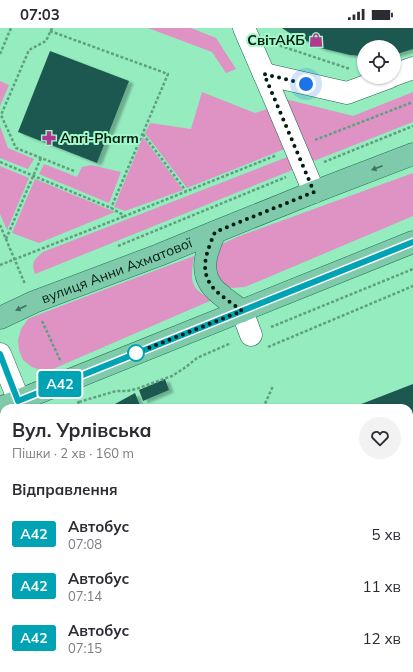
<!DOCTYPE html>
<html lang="uk">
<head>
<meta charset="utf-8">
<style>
	body { margin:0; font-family:Mulish,sans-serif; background:#f2f2f3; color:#2b2b33; height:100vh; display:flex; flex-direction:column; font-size:15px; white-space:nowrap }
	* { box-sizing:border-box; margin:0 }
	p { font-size:13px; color:#7c7c81 }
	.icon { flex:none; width:22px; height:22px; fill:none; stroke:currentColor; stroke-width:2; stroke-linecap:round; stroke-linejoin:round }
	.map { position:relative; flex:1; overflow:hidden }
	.details { position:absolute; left:0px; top:376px; width:413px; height:268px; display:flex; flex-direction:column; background:#fff; border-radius:12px 12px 0 0; box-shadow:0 1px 3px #0004 }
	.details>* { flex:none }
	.badge { padding:0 8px; border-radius:3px; font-size:14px; line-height:26px }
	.tools { position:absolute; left:357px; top:12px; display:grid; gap:8px }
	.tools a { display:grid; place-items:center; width:44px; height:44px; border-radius:50%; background:#fff; box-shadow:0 1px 3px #0004; font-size:20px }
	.you { position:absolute; width:20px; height:20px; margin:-10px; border:3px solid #fff; border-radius:50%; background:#1a73e8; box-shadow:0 0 0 6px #1a73e833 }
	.map>.badge { position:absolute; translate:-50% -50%; box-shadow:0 0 0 2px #fff }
	h2 { padding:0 12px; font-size:15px; line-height:36px }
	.round { display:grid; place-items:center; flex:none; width:42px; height:42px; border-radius:21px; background:#f2f2f3 }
	.head { display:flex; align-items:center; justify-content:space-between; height:68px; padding:0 12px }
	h1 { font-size:19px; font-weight:700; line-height:30px }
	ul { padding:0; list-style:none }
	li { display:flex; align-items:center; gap:12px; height:52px; padding:0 12px }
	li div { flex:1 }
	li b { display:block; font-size:15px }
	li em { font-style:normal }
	li .badge { min-width:44px; font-weight:700; text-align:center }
	.status { display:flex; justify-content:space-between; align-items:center; height:28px; padding:0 20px; background:#fff; direction:ltr }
	.status svg { height:11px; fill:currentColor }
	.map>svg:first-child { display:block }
	.green { fill:#df92c4 }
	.building { fill:#1c594f; filter:url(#shadow) }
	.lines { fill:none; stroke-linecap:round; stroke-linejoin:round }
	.minor-casing { stroke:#216648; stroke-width:23 }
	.major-casing { stroke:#1d7651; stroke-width:23 }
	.path { stroke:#5fa07f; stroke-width:2.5; stroke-dasharray:3 2; stroke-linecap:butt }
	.minor { stroke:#fff; stroke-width:22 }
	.major { stroke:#80caac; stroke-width:22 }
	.oneway { fill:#40735e }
	.line-casing { stroke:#fff; stroke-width:9 }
	.line { stroke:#00a3b4; stroke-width:6 }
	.walk { stroke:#011c10; stroke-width:4; stroke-dasharray:0 7.2 }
	.stop-dot { fill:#fff; stroke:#00a3b4; stroke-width:2 }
	.labels { text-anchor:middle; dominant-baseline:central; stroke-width:4; stroke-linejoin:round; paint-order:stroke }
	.poi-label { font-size:14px; font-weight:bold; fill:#011c10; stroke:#a1f9cc; text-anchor:end }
	.street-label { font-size:14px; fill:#011c10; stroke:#a1f9cc }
</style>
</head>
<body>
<div class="status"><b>07:03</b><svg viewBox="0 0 49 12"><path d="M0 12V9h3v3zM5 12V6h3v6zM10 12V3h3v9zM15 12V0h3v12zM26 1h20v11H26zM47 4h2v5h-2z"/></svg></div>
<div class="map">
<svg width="413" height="644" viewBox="0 0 413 644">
	<defs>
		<filter id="shadow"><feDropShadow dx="4.5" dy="2.5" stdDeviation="1" flood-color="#0004"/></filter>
	</defs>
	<rect width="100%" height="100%" fill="#94ecbf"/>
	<g class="green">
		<polygon points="148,0 191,0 216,10 236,41 226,45 212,24"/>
		<polygon points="0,53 9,57 0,78"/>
		<polygon points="202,64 255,85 276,78 292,118 187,160 145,105 150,95 191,101"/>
		<polygon points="413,64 413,94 306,136 277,69 353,88"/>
		<polygon points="0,98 8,120 34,131 28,141 0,130"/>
		<polygon points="143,109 183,162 125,183 114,179"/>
		<path d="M295,126L300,139L35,246C31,234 34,232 43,224Z"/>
		<polygon points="44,136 77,149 82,139 91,137 121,144 109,175 39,146"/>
		<polygon points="0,138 29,150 7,202 0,186"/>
		<polygon points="413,145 413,188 245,259 232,260 221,256 215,248 215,225 222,216 237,209"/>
		<polygon points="35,151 115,184 39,215 12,205"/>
		<path d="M194,228C193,235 190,250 194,257C196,263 207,269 212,272L53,341L40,342L32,339L23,332L19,322L18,312L21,301L28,291L53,281Z"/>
	</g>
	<g class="building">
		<polygon points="282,0 413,0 413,21 394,27 394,19 364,19 364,28 350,27 321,20 288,4"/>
		<polygon points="50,23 129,53 97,135 18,104"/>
		<polygon points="165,351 169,362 143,373 139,362"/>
		<polygon points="413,356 413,415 409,417 409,380 351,380"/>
		<polygon points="135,365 141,380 113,380 115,376"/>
		<polygon points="0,603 4,604 4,640 49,640 52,644 0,644"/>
		<polygon points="210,640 258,640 260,644 211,644"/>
	</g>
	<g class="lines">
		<defs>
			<g id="minor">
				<polyline points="244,0 276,74 314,164"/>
				<polyline points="264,46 347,65 390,49"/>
				<polyline points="394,47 413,40"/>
				<polyline points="242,283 251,307"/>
				<polyline points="0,326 22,380"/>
				<polyline points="0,563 4,564"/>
				<polyline points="80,640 81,644"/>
				<polyline points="130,640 131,644"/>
				<polyline points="300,640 302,644"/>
			</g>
			<g id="major">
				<path d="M215,204C208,221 199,240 211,257C216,265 233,276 242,283"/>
				<path id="s1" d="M0,290L34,274L159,227L215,204L314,164L413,126"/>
				<polyline points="0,380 413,214"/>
			</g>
		</defs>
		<use href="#minor" class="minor-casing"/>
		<use href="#major" class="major-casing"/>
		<g class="path">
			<polyline points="52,0 46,13 29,22 1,87 16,120 74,143"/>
			<polyline points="50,3 168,46 111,180"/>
			<polyline points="275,16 350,41"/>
			<polyline points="0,26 11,0"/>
			<polyline points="143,106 186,163"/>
			<polyline points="315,112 413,74"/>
			<polyline points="0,134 111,180 125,188 277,127"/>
			<polyline points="324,134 413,98"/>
			<polyline points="0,197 25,256"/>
			<polyline points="6,211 41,130"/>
			<polyline points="118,218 286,149"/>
			<polyline points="0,237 125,188"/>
			<polyline points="42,293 61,334"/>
			<polyline points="271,299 413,241"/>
			<polyline points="268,319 413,258"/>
			<polyline points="78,373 80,380"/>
			<polyline points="79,374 116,363 127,363 136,361 172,348 186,339 197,330 231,315"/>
			<polyline points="263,380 273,358"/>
			<polyline points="0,426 4,427"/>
			<polyline points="409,449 413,447"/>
			<polyline points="409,497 413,487"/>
			<polyline points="165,640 166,644"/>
			<polyline points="183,640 185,644"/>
			<polyline points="397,640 399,644"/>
		</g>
		<use href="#minor" class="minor"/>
		<use href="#major" class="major"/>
	</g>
	<defs><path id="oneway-solid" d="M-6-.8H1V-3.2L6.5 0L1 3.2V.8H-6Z"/></defs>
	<g class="oneway">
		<use href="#oneway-solid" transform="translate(377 140) rotate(159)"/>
		<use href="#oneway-solid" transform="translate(21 280) rotate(156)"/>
	</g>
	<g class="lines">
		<defs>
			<polyline id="line" points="0,326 18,373 413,214"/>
		</defs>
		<use href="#line" class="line-casing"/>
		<use href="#line" class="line"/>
		<path class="walk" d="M136,325L242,283C233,276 216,265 211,257C199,240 208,221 215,204L314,164L264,46L306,56"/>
	</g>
	<defs>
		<symbol id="shop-bare" viewBox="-9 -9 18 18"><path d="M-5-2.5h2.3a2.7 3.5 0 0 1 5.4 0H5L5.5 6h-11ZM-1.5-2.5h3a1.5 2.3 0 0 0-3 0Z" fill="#b1398f" stroke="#a1f9cc" stroke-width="2.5" paint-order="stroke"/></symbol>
		<symbol id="pharmacy-bare" viewBox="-9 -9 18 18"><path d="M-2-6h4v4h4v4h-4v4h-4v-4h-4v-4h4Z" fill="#b1398f" stroke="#a1f9cc" stroke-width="2.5" paint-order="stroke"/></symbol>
	</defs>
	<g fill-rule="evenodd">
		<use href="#shop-bare" x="306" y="2" width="20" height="20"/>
		<use href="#pharmacy-bare" x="39" y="100" width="20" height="20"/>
	</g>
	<circle class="stop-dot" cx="136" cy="325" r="8"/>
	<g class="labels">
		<g class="poi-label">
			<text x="305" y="12">СвітАКБ</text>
			<text x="60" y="110" text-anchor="start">Anri-Pharm</text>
		</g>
		<g class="street-label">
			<text stroke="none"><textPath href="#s1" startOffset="126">вулиця Анни Ахматової</textPath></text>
		</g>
	</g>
</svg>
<div class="tools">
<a><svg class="icon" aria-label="locate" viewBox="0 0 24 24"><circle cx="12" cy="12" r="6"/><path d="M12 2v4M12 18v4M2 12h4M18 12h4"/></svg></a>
</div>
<div class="you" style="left:306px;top:56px"></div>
<b class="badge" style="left:60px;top:356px;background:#00a3b4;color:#fff">А42</b>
<section class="details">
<div class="head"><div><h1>Вул. Урлівська</h1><p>Пішки · 2 хв · 160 m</p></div><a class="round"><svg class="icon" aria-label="heart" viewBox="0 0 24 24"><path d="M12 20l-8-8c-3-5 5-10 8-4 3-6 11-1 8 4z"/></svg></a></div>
<h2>Відправлення</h2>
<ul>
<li><span class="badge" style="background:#00a3b4;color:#fff">А42</span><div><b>Автобус</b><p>07:08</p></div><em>5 хв</em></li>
<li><span class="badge" style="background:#00a3b4;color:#fff">А42</span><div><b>Автобус</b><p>07:14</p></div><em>11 хв</em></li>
<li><span class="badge" style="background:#00a3b4;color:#fff">А42</span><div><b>Автобус</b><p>07:15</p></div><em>12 хв</em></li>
</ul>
</section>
</div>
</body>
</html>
